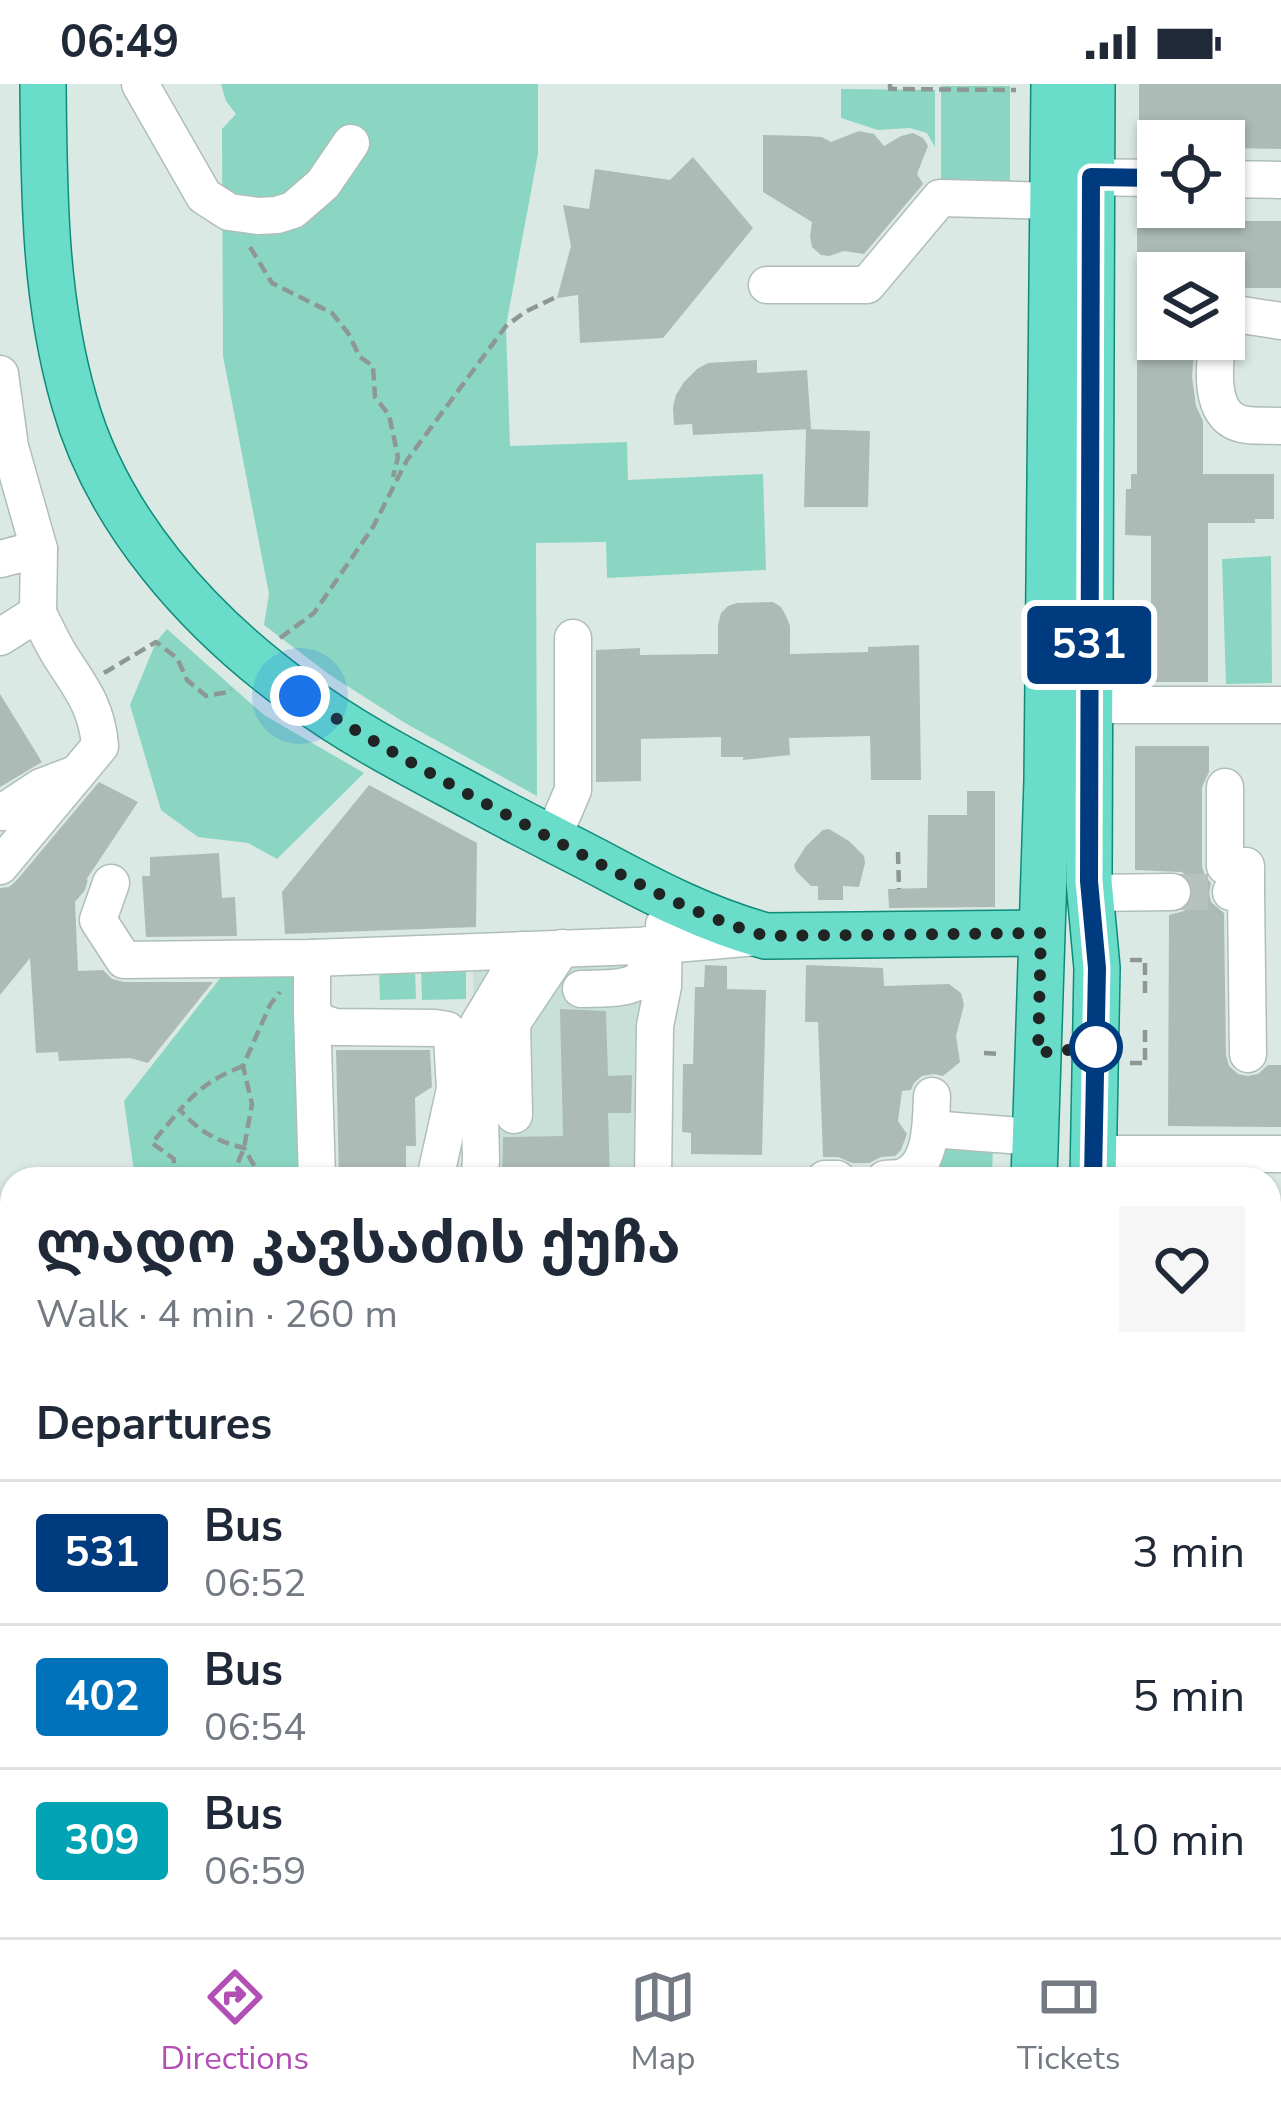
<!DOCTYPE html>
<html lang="en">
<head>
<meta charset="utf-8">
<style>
	body { margin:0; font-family:"Nunito Sans","Noto Sans Georgian",sans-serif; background:#f6f6f7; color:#1f2937; height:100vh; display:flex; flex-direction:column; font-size:45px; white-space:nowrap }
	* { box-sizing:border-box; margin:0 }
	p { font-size:39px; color:#747a83 }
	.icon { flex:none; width:66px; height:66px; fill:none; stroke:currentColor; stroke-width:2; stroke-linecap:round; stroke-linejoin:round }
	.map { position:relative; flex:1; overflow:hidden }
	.panel { position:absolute; left:0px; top:1083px; width:1281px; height:771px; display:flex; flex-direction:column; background:#fff; border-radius:36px 36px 0 0; box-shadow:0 3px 9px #0004 }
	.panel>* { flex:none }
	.badge { padding:0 24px; border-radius:9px; font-size:42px; line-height:78px }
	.buttons { position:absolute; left:1137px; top:36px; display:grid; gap:24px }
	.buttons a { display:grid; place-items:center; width:108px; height:108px; border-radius:0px; background:#fff; box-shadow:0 3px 9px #0004; font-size:60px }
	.you { position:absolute; width:60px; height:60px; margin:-30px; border:9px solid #fff; border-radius:50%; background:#1a73e8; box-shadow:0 0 0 18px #1a73e833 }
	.map>.badge { position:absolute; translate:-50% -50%; box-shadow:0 0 0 6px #fff }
	h2 { padding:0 36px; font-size:45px; line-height:108px }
	.round { display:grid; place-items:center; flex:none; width:126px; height:126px; border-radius:0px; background:#f6f6f7 }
	.head { display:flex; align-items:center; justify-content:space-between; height:204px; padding:0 36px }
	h1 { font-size:57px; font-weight:700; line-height:90px }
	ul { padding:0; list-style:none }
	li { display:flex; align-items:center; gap:36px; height:144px; padding:0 36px; border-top:3px solid #e0e1e3 }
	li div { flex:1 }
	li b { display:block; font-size:45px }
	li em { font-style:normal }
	li .badge { min-width:132px; font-weight:700; text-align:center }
	.status { display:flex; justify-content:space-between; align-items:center; height:84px; padding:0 60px; background:#fff; direction:ltr }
	.status svg { height:33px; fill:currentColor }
	.dock { display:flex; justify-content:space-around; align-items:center; height:168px; border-top:3px solid #e0e1e3; background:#fff; font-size:33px; color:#747a83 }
	.dock a { display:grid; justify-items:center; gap:6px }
	.dock .on { color:#b24fb5 }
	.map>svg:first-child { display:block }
	.built { fill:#c9e0d9 }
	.green { fill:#8ad6c3 }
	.building { fill:#adbbb7 }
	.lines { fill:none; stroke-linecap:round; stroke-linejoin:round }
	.minor-tunnel { stroke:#b6c2be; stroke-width:36; stroke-dasharray:36 18; stroke-linecap:butt }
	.minor-casing { stroke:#b0beba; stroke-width:39 }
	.major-casing { stroke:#0e8c78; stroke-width:48 }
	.path { stroke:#8d9895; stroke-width:4.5; stroke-dasharray:12 6; stroke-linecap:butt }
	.minor { stroke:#fff; stroke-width:36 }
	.major { stroke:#69dcca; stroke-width:45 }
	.line-casing { stroke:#fff; stroke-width:27 }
	.line { stroke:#003b80; stroke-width:18 }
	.walk { stroke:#202524; stroke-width:12; stroke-dasharray:0 21.6 }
	.stop-dot { fill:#fff; stroke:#003b80; stroke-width:6 }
</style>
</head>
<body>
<div class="status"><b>06:49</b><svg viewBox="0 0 49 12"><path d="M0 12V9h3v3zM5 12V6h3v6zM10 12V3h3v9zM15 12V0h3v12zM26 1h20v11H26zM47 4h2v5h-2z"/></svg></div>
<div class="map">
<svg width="1281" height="1853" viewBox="0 0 1281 1853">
	<rect width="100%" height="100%" fill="#dbe9e5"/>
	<g class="built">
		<polygon points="473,866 641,875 642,1095 474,1095"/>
		<rect x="1269" y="1351" width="12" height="411"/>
	</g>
	<g class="green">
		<polygon points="221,0 538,0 538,70 506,242 510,362 627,358 628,396 763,390 766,486 607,494 606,458 536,459 537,712 405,639 330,591 264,541 269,510 223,272 222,45 236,30 226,17"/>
		<rect x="941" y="2" width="69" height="99"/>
		<polygon points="841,5 935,6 935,63 927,49 910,44 878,46 841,34"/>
		<polygon points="1271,472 1272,599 1226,600 1222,475"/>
		<polygon points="167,545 264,631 364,689 277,775 248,759 198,753 161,726 130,621 156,558"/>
		<polygon points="236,874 312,874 315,1095 135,1095 124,1017"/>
		<polygon points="415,885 416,915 380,916 379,886"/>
		<polygon points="466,887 466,915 422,916 421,888"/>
		<polygon points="935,1056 993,1059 992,1095 912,1095"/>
	</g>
	<g class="building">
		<polygon points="1139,0 1281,0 1281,65 1224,64 1224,57 1158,57 1158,64 1139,64"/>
		<polygon points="859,47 874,50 884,62 901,52 913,49 923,54 928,62 917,90 923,100 864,170 844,167 829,172 821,171 812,163 810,153 812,138 763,108 763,51 807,52 822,53 831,58"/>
		<polygon points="693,73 753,144 663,254 580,259 578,211 557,214 571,162 563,121 589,125 595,85 670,96"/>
		<polygon points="1137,137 1281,137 1281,204 1224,204 1224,189 1158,189 1158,255 1195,255 1192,293 1196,322 1203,337 1203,390 1274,390 1274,435 1255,435 1255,439 1208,439 1208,598 1151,598 1151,452 1125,451 1126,405 1131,405 1131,390 1137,390"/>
		<polygon points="757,276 757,289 807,286 811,345 693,351 692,340 674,341 673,323 676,311 684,298 697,285 708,279"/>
		<polygon points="806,345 870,347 868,423 804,423"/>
		<polygon points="773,518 781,523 786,532 790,542 790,570 868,568 868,563 919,561 921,696 871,696 870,652 789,654 790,671 743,676 743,673 721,673 721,653 641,655 641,697 596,698 596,566 640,564 640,571 718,570 718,541 721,529 728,522 737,519"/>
		<polygon points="0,610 42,678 0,703"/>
		<polygon points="1135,662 1209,662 1209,688 1202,703 1202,782 1205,792 1211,799 1209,809 1211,818 1224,829 1226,971 1229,982 1238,990 1247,992 1258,990 1268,981 1281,981 1281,1043 1168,1042 1169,831 1184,827 1192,818 1194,807 1191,796 1182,788 1135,786"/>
		<polygon points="99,698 138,718 86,796 88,795 85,806 75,818 78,887 103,886 112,895 124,898 213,898 148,979 130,974 59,977 58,968 36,969 30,874 0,911 0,804 9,803 17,796"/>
		<polygon points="369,701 477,759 476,843 285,850 282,808"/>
		<polygon points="967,707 995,707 995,823 889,824 888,805 927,804 928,731 967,731"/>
		<polygon points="829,745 849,757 864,772 865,779 859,803 843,802 843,816 818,816 818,802 811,802 796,787 794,781 806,762 823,746"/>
		<polygon points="219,769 222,814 235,813 237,852 146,853 142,792 150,792 150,773"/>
		<polygon points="705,881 727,882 727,905 766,906 762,1071 691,1070 691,1049 682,1048 683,980 693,980 695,903 704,903"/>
		<polygon points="806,881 883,884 884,902 949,900 961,909 964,921 956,952 960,978 943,992 934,990 922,992 914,999 911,1006 902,1007 898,1037 907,1050 901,1066 895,1072 881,1073 869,1079 852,1079 838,1073 823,1073 818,938 805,938"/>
		<polygon points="560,925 606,927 608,992 632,991 631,1029 608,1029 610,1095 502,1095 503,1053 563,1052"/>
		<polygon points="336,966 430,966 432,1003 415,1014 416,1062 406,1062 406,1095 339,1095"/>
	</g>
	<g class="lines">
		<polyline class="minor-tunnel" points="1172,808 1231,808"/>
		<defs>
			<g id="minor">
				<polyline points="140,0 204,112 229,128 258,132 277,131 293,126 323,100 351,59"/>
				<polyline points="1066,93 1158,94"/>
				<polyline points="1224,95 1281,96"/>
				<polyline points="767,201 867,201 940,114 1053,117"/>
				<polyline points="1224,234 1242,231 1281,237"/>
				<path d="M1218,255C1214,281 1208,333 1242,340C1254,343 1269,341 1281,342"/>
				<polyline points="0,290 10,363 39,465 38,529"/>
				<polyline points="0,475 39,465"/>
				<path d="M0,553L38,529C45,543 52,559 61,573C81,604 97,623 100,662L0,782"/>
				<polyline points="1089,621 1281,621"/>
				<polyline points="1225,703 1225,782 1246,782 1246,808"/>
				<polyline points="3,728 41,703 70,692"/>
				<polyline points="552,755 573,706 573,554"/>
				<polyline points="111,799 98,836 124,876 312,874 663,861 757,853"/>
				<polyline points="1231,808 1246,808 1248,970"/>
				<polyline points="1090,809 1172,808"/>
				<polyline points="312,874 312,928 322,939 335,943 435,944 447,946 452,953 455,1005 435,1095"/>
				<path d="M581,905C603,904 627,907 645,893L647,861"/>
				<polyline points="312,928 317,1095"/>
				<polyline points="514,1031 512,939 562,864"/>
				<polyline points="931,1045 1035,1053"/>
				<polyline points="1094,1070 1281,1070"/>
				<polyline points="479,1095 481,1077 478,941 523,866"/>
				<polyline points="653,1095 655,942 663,902 664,841"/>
				<polyline points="825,1095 837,1095"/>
				<path d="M885,1095C892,1094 899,1095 905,1092C932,1081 931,1037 932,1012"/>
				<polyline points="1269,1267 1279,1261 1281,1239"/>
				<polyline points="1269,1344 1281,1344"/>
				<polyline points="0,1395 12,1390"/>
				<polyline points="0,1627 12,1628"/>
				<polyline points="1269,1771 1281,1772"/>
				<polyline points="1220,1842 1281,1846"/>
				<polyline points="106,1853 107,1842"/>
				<polyline points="243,1853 243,1842"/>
				<polyline points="417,1853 418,1842"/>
				<polyline points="583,1853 584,1842"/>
			</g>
			<g id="major">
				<path d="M43,0C44,107 44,213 74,317C107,436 199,538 297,609C353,651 417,683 478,716C518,738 559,758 599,779C653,808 707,836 766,852L1041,849"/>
				<polyline points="1092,0 1089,797 1097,884 1093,1095"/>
				<polyline points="1034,1095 1047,696 1054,0"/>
				<polyline points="998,1853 999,1842"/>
				<polyline points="1031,1853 1031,1842"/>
			</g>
		</defs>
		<use href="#minor" class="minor-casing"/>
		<use href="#major" class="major-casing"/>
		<g class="path">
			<polyline points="890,0 890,5 1016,6"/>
			<polyline points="250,163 272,199 332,229 348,249 360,273 373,282 375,313 389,331 398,373 393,393"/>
			<polyline points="280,554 314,529 373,443 407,376 506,242 525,228 554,214"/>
			<polyline points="104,589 156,558 177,574 187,596 206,612 228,608 231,605"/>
			<polyline points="898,768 899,805"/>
			<polyline points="1130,876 1145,876 1145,912"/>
			<polyline points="984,969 1002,970"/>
			<polyline points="1130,979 1145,979 1145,941"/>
			<path d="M243,982C214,994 201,1002 180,1026C200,1048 216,1057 244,1064L262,1095"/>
			<polyline points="178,1095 173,1090 174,1075 152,1059 180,1026"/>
			<polyline points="231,1095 244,1064 252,1020 243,982 270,921 280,908"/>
			<polyline points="979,1095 997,1092"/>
			<polyline points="909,1853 910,1842"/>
		</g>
		<use href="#minor" class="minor"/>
		<use href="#major" class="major"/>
	</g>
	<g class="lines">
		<defs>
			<polyline id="line" points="1093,1095 1097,884 1089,797 1091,93 1158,94"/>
		</defs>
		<use href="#line" class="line-casing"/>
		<use href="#line" class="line"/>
		<path class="walk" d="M300,612C388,668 480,717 573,766C636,798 698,833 766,852L1041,849L1038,969L1096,963"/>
	</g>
	<circle class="stop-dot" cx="1096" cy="963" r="24"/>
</svg>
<div class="buttons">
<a><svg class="icon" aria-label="locate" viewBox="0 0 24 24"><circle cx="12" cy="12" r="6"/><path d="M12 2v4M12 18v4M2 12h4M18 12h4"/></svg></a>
<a><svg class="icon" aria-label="layers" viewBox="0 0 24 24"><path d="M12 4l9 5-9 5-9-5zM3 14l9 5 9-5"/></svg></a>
</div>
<div class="you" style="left:300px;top:612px"></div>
<b class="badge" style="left:1089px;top:561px;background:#003b80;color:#fff">531</b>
<section class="panel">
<div class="head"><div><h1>ლადო კავსაძის ქუჩა</h1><p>Walk · 4 min · 260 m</p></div><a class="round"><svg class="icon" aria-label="heart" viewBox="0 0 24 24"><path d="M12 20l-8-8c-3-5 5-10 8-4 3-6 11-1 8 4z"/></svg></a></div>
<h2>Departures</h2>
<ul>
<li><span class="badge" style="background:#003b80;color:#fff">531</span><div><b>Bus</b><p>06:52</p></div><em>3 min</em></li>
<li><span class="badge" style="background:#0072bc;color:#fff">402</span><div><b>Bus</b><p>06:54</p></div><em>5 min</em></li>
<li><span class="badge" style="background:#00a3b4;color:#fff">309</span><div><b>Bus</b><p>06:59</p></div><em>10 min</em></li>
</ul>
</section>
</div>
<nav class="dock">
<a class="on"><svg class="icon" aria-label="directions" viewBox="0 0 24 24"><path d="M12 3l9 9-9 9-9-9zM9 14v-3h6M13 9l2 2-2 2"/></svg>Directions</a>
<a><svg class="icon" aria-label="map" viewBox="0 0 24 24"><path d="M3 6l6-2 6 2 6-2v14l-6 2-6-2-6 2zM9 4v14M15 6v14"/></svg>Map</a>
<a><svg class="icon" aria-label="tickets" viewBox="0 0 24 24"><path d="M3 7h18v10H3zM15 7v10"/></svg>Tickets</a>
</nav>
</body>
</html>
